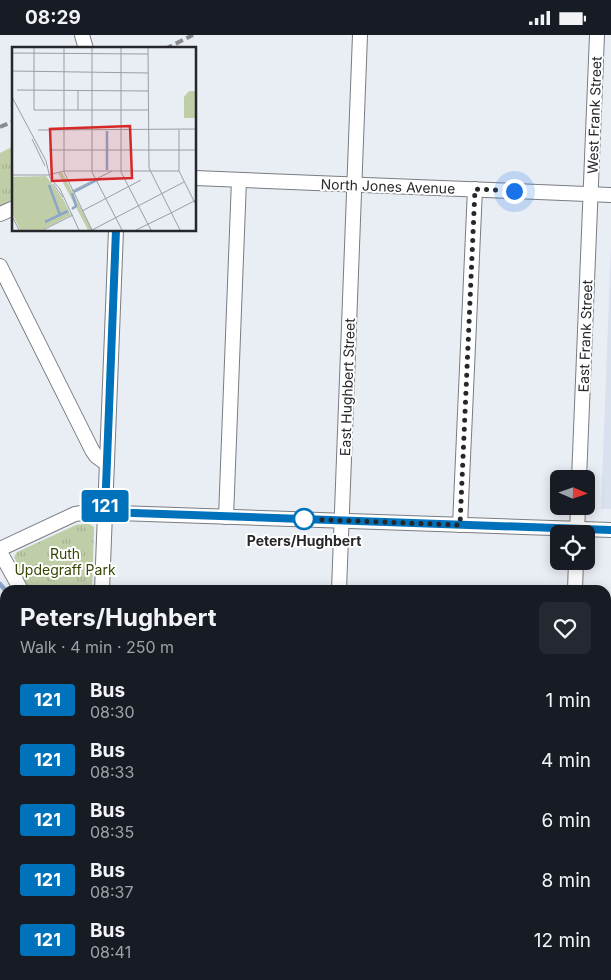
<!DOCTYPE html>
<html lang="en">
<head>
<meta charset="utf-8">
<style>
	body { margin:0; font-family:Inter,sans-serif; background:#242831; color:#f1f3f6; height:100vh; display:flex; flex-direction:column; font-size:19px; white-space:nowrap }
	* { box-sizing:border-box; margin:0 }
	p { font-size:16px; color:#9ea1a6 }
	.icon { flex:none; width:28px; height:28px; fill:none; stroke:currentColor; stroke-width:2; stroke-linecap:round; stroke-linejoin:round }
	.map { position:relative; flex:1; overflow:hidden }
	.side { position:absolute; left:0px; top:550px; width:611px; height:395px; display:flex; flex-direction:column; background:#171b24; border-radius:15px 15px 0 0; box-shadow:0 2px 12px #0003 }
	.side>* { flex:none }
	.badge { padding:0 10px; border-radius:4px; font-size:18px; line-height:32px }
	.needle { width:32px; rotate:92deg }
	.tools { position:absolute; left:550px; top:435px; display:grid; gap:10px }
	.tools a { display:grid; place-items:center; width:45px; height:45px; border-radius:8px; background:#171b24; box-shadow:0 2px 12px #0003; font-size:25px }
	.you { position:absolute; width:25px; height:25px; margin:-12px; border:4px solid #fff; border-radius:50%; background:#1a73e8; box-shadow:0 0 0 8px #1a73e833 }
	.map>.badge { position:absolute; translate:-50% -50%; box-shadow:0 0 0 2px #fff }
	.round { display:grid; place-items:center; flex:none; width:52px; height:52px; border-radius:8px; background:#242831 }
	.summary { display:flex; align-items:center; justify-content:space-between; height:85px; padding:0 20px }
	h1 { font-size:24px; font-weight:700; line-height:38px }
	ul { padding:0; list-style:none }
	li { display:flex; align-items:center; gap:15px; height:60px; padding:0 20px }
	li div { flex:1 }
	li b { display:block; font-size:19px }
	li em { font-style:normal }
	li .badge { min-width:55px; font-weight:700; text-align:center }
	.status { display:flex; justify-content:space-between; align-items:center; height:35px; padding:0 25px; background:#171b24; direction:ltr }
	.status svg { height:14px; fill:currentColor }
	.map>svg:first-child { display:block }
	.built { fill:#d9e0ee }
	.park { fill:url(#park-tufts) }
	.lines { fill:none; stroke-linecap:round; stroke-linejoin:round }
	.stream { stroke:#8ca6ca; stroke-width:4.5 }
	.minor-casing { stroke:#797c83; stroke-width:16 }
	.minor { stroke:#fff; stroke-width:14 }
	.rail { stroke:#898b90; stroke-width:4; stroke-dasharray:8 4; stroke-linecap:butt }
	.line-casing { stroke:#fff; stroke-width:11 }
	.line { stroke:#0072bc; stroke-width:8 }
	.walk { stroke:#26272a; stroke-width:5; stroke-dasharray:0 9 }
	.stop-dot { fill:#fff; stroke:#0072bc; stroke-width:2.5 }
	.labels { text-anchor:middle; dominant-baseline:central; stroke-width:4; stroke-linejoin:round; paint-order:stroke }
	.street-label { font-size:14px; fill:#26272a; stroke:#fff }
	.stop-label { font-size:14px; font-weight:bold; fill:#26272a; stroke:#fff }
	.park-label { font-size:14px; fill:#354602; stroke:#fff }
	.inset-river { fill:none; stroke:#8ca6ca; stroke-width:2.5 }
	.inset-road { fill:none; stroke:#9b9ea3; stroke-width:1 }
	.view { fill:#d62828; fill-opacity:0.15; stroke:#d62828; stroke-width:2.5 }
	.inset-edge { fill:none; stroke:#26272a; stroke-width:2.5 }
</style>
</head>
<body>
<div class="status"><b>08:29</b><svg viewBox="0 0 49 12"><path d="M0 12V9h3v3zM5 12V6h3v6zM10 12V3h3v9zM15 12V0h3v12zM26 1h20v11H26zM47 4h2v5h-2z"/></svg></div>
<div class="map">
<svg width="611" height="945" viewBox="0 0 611 945">
	<defs>
		<pattern id="park-tufts" width="24" height="20" patternUnits="userSpaceOnUse" patternTransform="scale(1.25)"><rect width="24" height="20" fill="#c0cea8"/><path d="M3 7l-1-3M5 7V3M7 7l1-3M15 17l-1-3M17 17v-4M19 17l1-3" fill="none" stroke="#a5b191"/></pattern>
	</defs>
	<rect width="100%" height="100%" fill="#e9edf4"/>
	<polygon class="built" points="611,212 611,474 601,474"/>
	<g class="park">
		<polygon points="14,111 14,166 0,173 0,118"/>
		<polygon points="83,489 89,489 94,492 92,555 29,555 14,522 17,517 76,490"/>
	</g>
	<g class="lines">
		<polyline class="stream" points="0,549 5,555"/>
		<defs>
			<g id="minor">
				<polyline points="82,0 86,14"/>
				<polyline points="195,143 611,160"/>
				<polyline points="0,179 14,173"/>
				<polyline points="0,231 92,415 96,421 107,429"/>
				<polyline points="579,444 597,0"/>
				<polyline points="226,482 239,145"/>
				<polyline points="460,490 475,154"/>
				<polyline points="577,499 578,471"/>
				<polyline points="0,514 75,479 89,477 611,495"/>
				<polyline points="0,517 21,555"/>
				<polyline points="102,555 116,195"/>
				<polyline points="339,555 360,0"/>
				<polyline points="575,555 576,526"/>
				<polyline points="606,739 611,740"/>
				<polyline points="0,812 5,822"/>
				<polyline points="606,836 611,836"/>
				<polyline points="0,850 5,848"/>
				<polyline points="61,940 63,945"/>
				<polyline points="87,945 87,940"/>
				<polyline points="206,945 206,940"/>
				<polyline points="322,945 323,940"/>
				<polyline points="443,945 443,940"/>
				<polyline points="560,945 560,940"/>
			</g>
		</defs>
		<use href="#minor" class="minor-casing"/>
		<use href="#minor" class="minor"/>
		<g class="rail">
			<polyline points="165,14 193,0"/>
			<polyline points="0,92 14,86"/>
		</g>
	</g>
	<g class="lines">
		<defs>
			<polyline id="line" points="116,195 105,477 611,495"/>
		</defs>
		<use href="#line" class="line-casing"/>
		<use href="#line" class="line"/>
		<polyline class="walk" points="304,484 460,490 475,154 514,156"/>
	</g>
	<circle class="stop-dot" cx="304" cy="484" r="10"/>
	<g class="labels">
		<g class="street-label">
			<text transform="translate(594 80) rotate(-88)">West Frank Street</text>
			<text transform="translate(388 151) rotate(2)">North Jones Avenue</text>
			<text transform="translate(585 301) rotate(-88)">East Frank Street</text>
			<text transform="translate(347 352) rotate(-88)">East Hughbert Street</text>
		</g>
		<g class="stop-label">
			<text x="304" y="505">Peters/Hughbert</text>
		</g>
		<g class="park-label">
			<text x="65" y="518">Ruth<tspan x="65" dy="16">Updegraff Park</tspan></text>
		</g>
	</g>
	<g transform="translate(12 12)">
		<rect width="184" height="184" fill="#e9edf4"/>
		<path d="M177,44H184V71H172V50ZM50,125L80,183H76L46,126ZM34,129L51,152L59,168L30,183H8L0,166V130Z" fill="#c0cea8"/>
		<path class="inset-river" d="M95,84V123M37,138L48,168M62,145L87,132M60,162L64,159L60,146M33,175L56,164"/>
		<path class="inset-road" d="M22,0V63H136M52,0V125L80,183M80,0V125L110,183M109,0V125L139,183M136,0L137,121L168,183M0,6L136,7M0,24L136,26M5,43L136,44M66,43V63M0,50L34,114L38,131L48,142L67,183M26,83L184,82M167,83V124L184,158M20,92L33,119M37,103H184M0,128H36L52,124H167M41,137L51,150M60,144L100,124M70,164L129,133M159,166L184,153M0,169L7,183M31,183L61,168M80,183L172,135M124,183L159,166"/>
		<path class="view" d="M118,79L120,131L40,134L38,82Z"/>
		<rect width="184" height="184" class="inset-edge"/>
	</g>
</svg>
<div class="tools">
<a><svg class="needle" viewBox="-14 -14 28 28"><path d="M0-13l5 13h-10z" fill="#e53935"/><path d="M0 13l5-13h-10z" fill="#9ea1a6"/></svg></a>
<a><svg class="icon" aria-label="locate" viewBox="0 0 24 24"><circle cx="12" cy="12" r="6"/><path d="M12 2v4M12 18v4M2 12h4M18 12h4"/></svg></a>
</div>
<div class="you" style="left:514px;top:156px"></div>
<b class="badge" style="left:105px;top:471px;background:#0072bc;color:#fff">121</b>
<section class="side">
<div class="summary"><div><h1>Peters/Hughbert</h1><p>Walk · 4 min · 250 m</p></div><a class="round"><svg class="icon" aria-label="heart" viewBox="0 0 24 24"><path d="M12 20l-8-8c-3-5 5-10 8-4 3-6 11-1 8 4z"/></svg></a></div>
<ul>
<li><span class="badge" style="background:#0072bc;color:#fff">121</span><div><b>Bus</b><p>08:30</p></div><em>1 min</em></li>
<li><span class="badge" style="background:#0072bc;color:#fff">121</span><div><b>Bus</b><p>08:33</p></div><em>4 min</em></li>
<li><span class="badge" style="background:#0072bc;color:#fff">121</span><div><b>Bus</b><p>08:35</p></div><em>6 min</em></li>
<li><span class="badge" style="background:#0072bc;color:#fff">121</span><div><b>Bus</b><p>08:37</p></div><em>8 min</em></li>
<li><span class="badge" style="background:#0072bc;color:#fff">121</span><div><b>Bus</b><p>08:41</p></div><em>12 min</em></li>
</ul>
</section>
</div>
</body>
</html>
